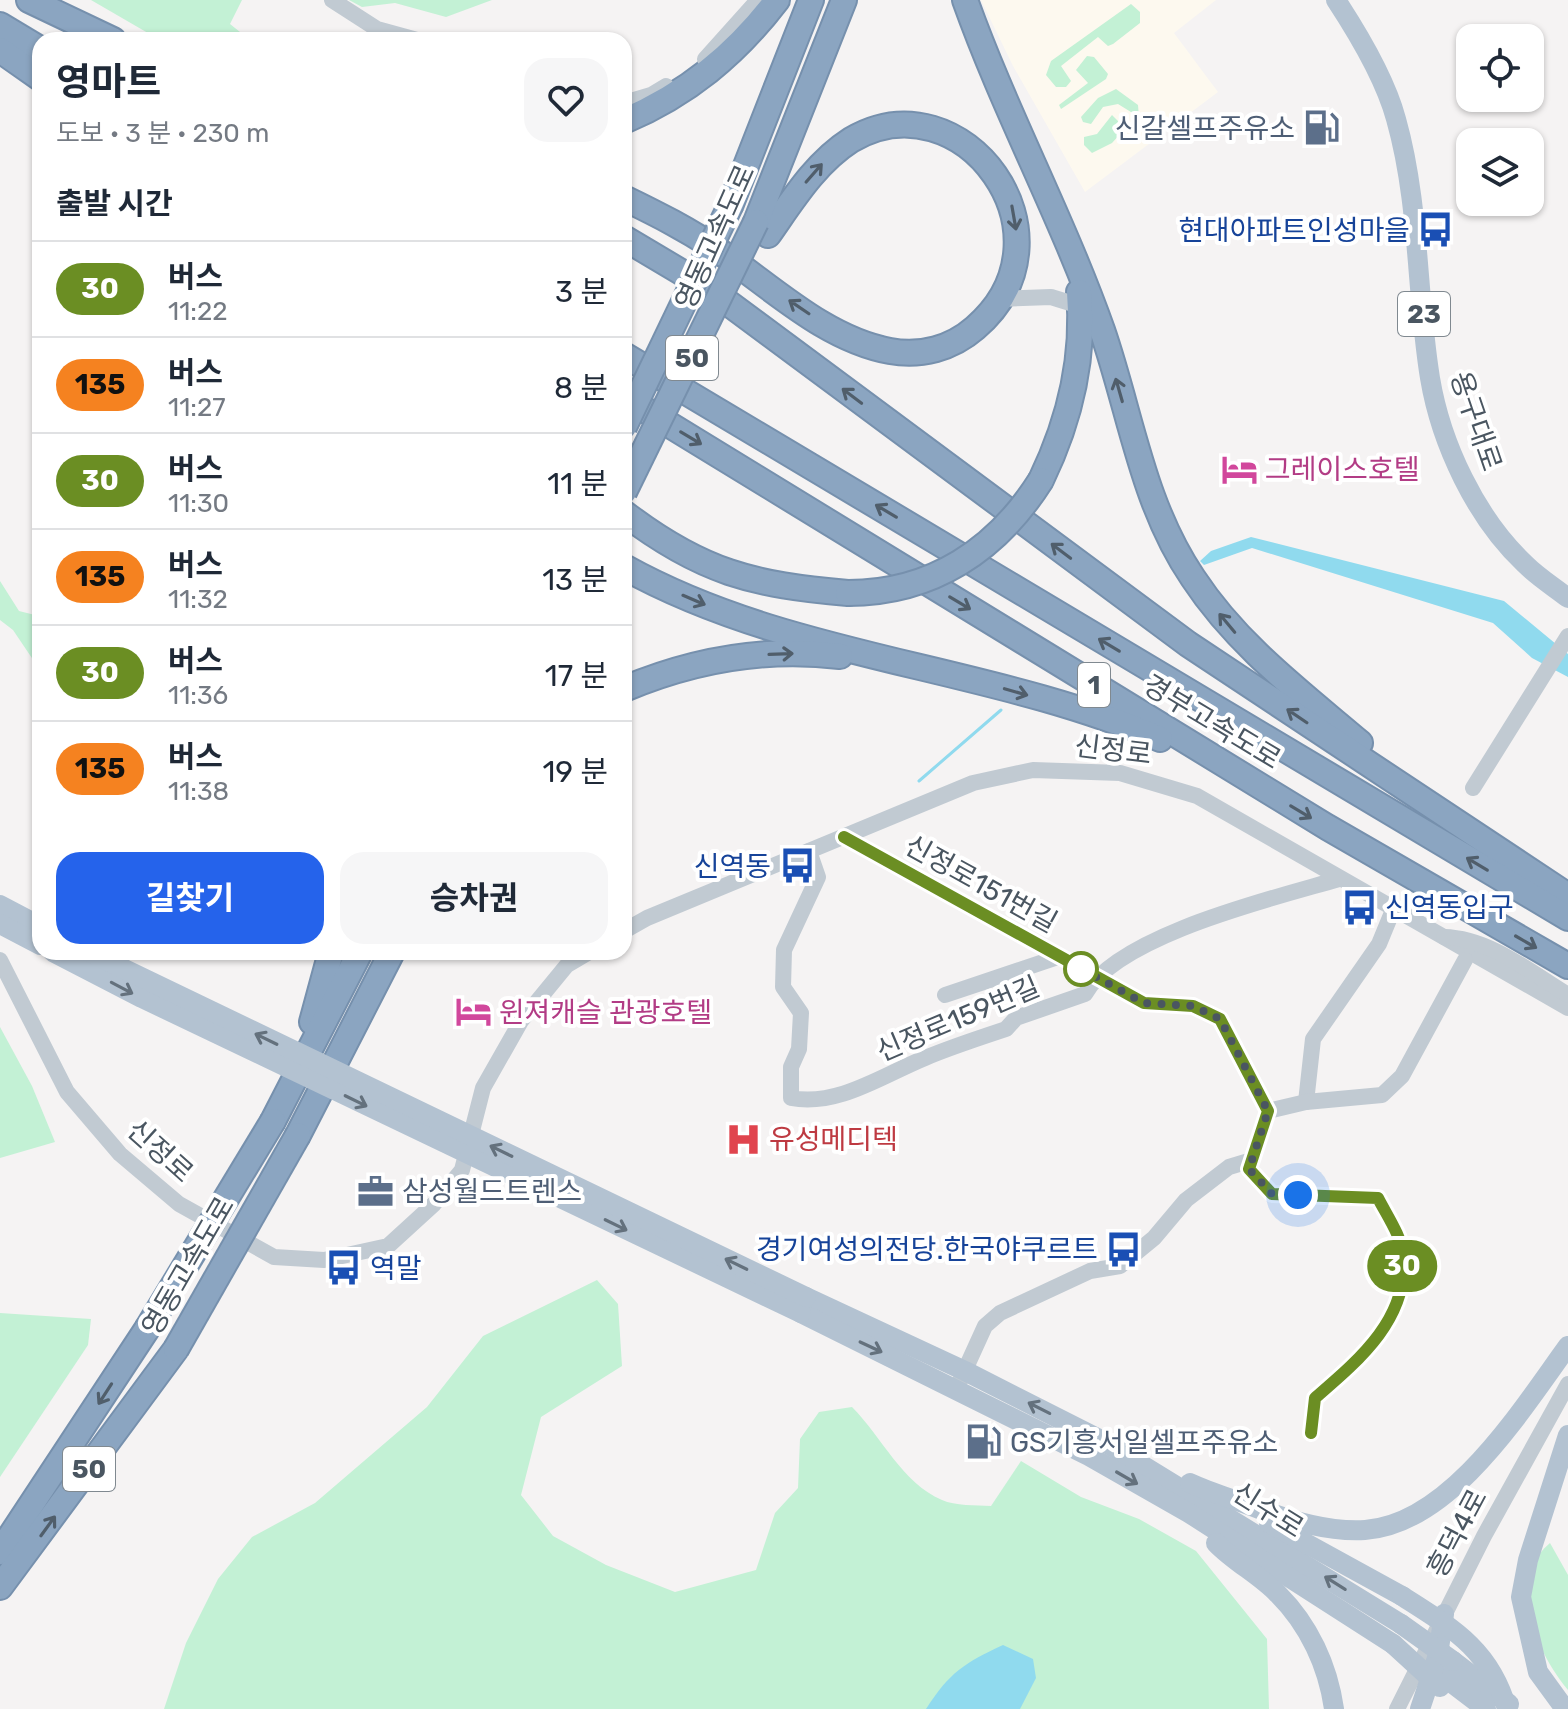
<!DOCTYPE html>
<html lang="ko">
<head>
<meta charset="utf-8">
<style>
	body { margin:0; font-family:Rubik,"Noto Sans KR",sans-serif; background:#f6f6f7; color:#1f2937; height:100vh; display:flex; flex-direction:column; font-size:30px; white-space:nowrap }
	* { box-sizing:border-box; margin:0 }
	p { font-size:26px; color:#747a83 }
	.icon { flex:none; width:44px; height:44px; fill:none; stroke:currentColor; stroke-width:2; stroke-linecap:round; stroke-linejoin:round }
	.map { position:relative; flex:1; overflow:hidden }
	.side { position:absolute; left:32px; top:32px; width:600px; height:928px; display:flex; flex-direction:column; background:#fff; border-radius:24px; box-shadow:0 2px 6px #0004 }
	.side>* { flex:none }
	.badge { padding:0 16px; border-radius:26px; font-size:28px; line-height:52px }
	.tools { position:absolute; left:1456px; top:24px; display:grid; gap:16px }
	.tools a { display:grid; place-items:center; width:88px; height:88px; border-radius:16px; background:#fff; box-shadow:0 2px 6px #0004; font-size:40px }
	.you { position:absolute; width:40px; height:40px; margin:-20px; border:6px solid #fff; border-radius:50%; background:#1a73e8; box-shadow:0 0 0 12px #1a73e833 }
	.map>.badge { position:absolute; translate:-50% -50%; box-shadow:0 0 0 4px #fff }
	h2 { padding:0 24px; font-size:30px; line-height:72px }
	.round { display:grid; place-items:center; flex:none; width:84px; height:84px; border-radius:24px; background:#f6f6f7 }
	.overview { display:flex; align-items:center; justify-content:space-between; height:136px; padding:0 24px }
	h1 { font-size:38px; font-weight:700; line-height:60px }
	.action { display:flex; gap:16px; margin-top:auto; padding:16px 24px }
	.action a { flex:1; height:92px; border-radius:24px; background:#2563eb; color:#fff; font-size:32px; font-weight:700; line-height:92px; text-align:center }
	.action a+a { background:#f6f6f7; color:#1f2937 }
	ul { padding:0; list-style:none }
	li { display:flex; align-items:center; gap:24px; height:96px; padding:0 24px; border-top:2px solid #e0e1e3 }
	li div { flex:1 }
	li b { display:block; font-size:30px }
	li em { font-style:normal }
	li .badge { min-width:88px; font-weight:700; text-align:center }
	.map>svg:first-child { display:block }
	.commercial { fill:#fdf9ef }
	.green { fill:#c3f1d5 }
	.water { fill:#90daee }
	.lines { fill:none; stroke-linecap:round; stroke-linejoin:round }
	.stream { stroke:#90daee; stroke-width:3 }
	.highway-casing { stroke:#7690ad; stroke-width:28 }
	.minor { stroke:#c1cad2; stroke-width:16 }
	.major { stroke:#b3c2d1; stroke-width:20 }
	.highway { stroke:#8ba5c1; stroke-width:24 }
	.highway-bridge-casing { stroke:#7690ad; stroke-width:28; stroke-linecap:butt }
	.major-bridge { stroke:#b3c2d1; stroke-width:20 }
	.highway-bridge { stroke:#8ba5c1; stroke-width:24 }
	.oneway { stroke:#505e6b }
	.oneway2 { stroke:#64717d }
	.line-casing { stroke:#fff; stroke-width:18 }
	.line { stroke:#6b8e23; stroke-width:12 }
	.walk { stroke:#4a5661; stroke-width:8; stroke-dasharray:0 14.4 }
	.stop-dot { fill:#fff; stroke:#6b8e23; stroke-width:4 }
	.labels { text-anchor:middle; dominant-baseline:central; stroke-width:8; stroke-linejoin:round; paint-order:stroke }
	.shield { fill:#fff; stroke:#808990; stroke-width:2 }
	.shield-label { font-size:26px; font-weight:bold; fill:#4a5661 }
	.service-label { font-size:28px; fill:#4e5e75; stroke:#fff; text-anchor:start }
	.transit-label { font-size:28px; fill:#164399; stroke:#fff; text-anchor:end }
	.street-label { font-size:28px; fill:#4a5661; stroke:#fff }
	.hotel-label { font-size:28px; fill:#b23c85; stroke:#fff; text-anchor:start }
	.health-label { font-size:28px; fill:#be3a42; stroke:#fff; text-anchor:start }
</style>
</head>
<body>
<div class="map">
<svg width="1568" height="1709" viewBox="0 0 1568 1709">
	<rect width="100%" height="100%" fill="#f5f3f3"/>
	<polygon class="commercial" points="981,0 1216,0 1174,33 1218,92 1085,192 1013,66"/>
	<g class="green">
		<polygon points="91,0 242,0 230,24 245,36 242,40 160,40"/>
		<polygon points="349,0 492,0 446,17 395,3 362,7"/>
		<polygon points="1131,4 1140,12 1140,23 1113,44 1108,46 1098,37 1061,66 1071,81 1066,87 1056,87 1046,75 1051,61"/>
		<polygon points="1087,56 1094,57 1108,74 1106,79 1061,109 1059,105 1088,83 1076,70"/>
		<polygon points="1116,89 1138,105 1139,117 1118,104 1103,107 1091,124 1083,122 1081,117 1098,98"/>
		<polygon points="1112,115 1121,124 1121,133 1112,143 1092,153 1084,145 1084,137 1097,134"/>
		<polygon points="0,581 19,611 35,615 40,613 40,670 13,630 0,620"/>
		<polygon points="0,1027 32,1086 55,1142 0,1158"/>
		<path d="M597,1280L618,1304L622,1366L541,1417L521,1495L553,1536L606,1565L675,1592L756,1570L775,1513L798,1488L800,1439L819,1412L852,1407C882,1437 902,1483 942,1500C955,1506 976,1505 991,1506L1021,1461L1081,1497L1139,1519L1196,1551L1267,1639L1269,1709H164L186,1643L218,1579L252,1537L315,1503L427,1407L483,1336Z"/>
		<polygon points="0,1313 91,1319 88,1345 0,1477"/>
		<path d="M1550,1543L1568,1575V1690C1537,1653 1504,1580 1550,1543Z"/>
	</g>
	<g class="water">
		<polygon points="1251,537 1504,601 1568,654 1568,677 1532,658 1493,623 1252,548 1204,565 1200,561 1211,551"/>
		<path d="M1003,1645L1033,1659L1036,1678L1020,1709H926C949,1673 964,1663 1003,1645Z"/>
	</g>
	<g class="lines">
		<polyline class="stream" points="919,781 1001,710"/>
		<defs>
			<g id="highway">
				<polyline points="29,0 113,40"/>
				<path d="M965,0C1005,112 1062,217 1102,330C1131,414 1142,503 1193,578C1237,645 1300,692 1360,743"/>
				<polyline points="0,25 40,49"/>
				<polyline points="0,50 40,78"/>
				<path d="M624,121C687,94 735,55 777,0"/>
				<path d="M624,198C657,214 689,230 719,251C772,287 825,339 890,351C921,357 952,348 975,328C1082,236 962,74 851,140C815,163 792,201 768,235"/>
				<polyline points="731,204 811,0"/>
				<polyline points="756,222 844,0"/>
				<polyline points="624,238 708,288 1188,644 1568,896"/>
				<polyline points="624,355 1568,918"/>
				<polyline points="624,397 1327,827 1568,966"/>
				<path d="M1041,480C1070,420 1085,359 1079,292"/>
				<path d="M624,513C701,572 753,585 848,593"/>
				<path d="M624,567C789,659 988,665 1160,739"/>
				<path d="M624,689C693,660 766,647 840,656"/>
				<polyline points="312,1022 331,952"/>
				<polyline points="273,1121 360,952"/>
				<polyline points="298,1135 392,952"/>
				<polyline points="0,1552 147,1329"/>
				<polyline points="0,1587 176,1349"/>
			</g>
		</defs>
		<use href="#highway" class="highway-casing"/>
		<g class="minor">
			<polyline points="332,0 377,29 417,40"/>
			<polyline points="705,59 758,0"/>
			<polyline points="624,103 651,95 666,86"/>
			<polyline points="999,299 1051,297 1080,306"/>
			<polyline points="1473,788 1568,636"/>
			<polyline points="844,837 1144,1003 1193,1006 1220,1019 1268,1111"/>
			<path d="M809,851L818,877L784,950L783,987L801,1013L799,1049L791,1067V1098C838,1107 883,1075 925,1058C951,1047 979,1038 1006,1029L1016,1018L1085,994C1118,935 1274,898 1339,879"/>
			<polyline points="624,931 647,918 973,783 1033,770 1120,773 1197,796 1568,1008"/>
			<path d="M1444,937C1489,938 1530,972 1568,995"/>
			<polyline points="0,960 67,1092 120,1154 179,1204 274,1257 324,1260 388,1246 434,1204 462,1170 483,1088 521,1021 567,965 589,952"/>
			<polyline points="945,995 1058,957"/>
			<polyline points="1306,1102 1313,1039 1379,944 1393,910"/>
			<polyline points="960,1381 985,1326 1000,1313 1090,1271 1120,1266 1154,1238 1186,1200 1229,1167 1252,1160"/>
			<path d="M1311,1433L1315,1398C1359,1361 1410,1318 1403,1255C1402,1237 1386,1214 1378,1198L1272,1194L1249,1169L1268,1111L1306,1102L1382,1095L1402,1076L1465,960"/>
			<polyline points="1397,1709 1484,1536 1568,1384"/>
		</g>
		<g class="major">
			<path d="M1336,0C1359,35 1385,78 1396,119C1420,204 1416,292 1430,378C1441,444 1476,518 1525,564C1538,577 1554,587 1568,598"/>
			<polyline points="0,905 40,926"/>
			<polyline points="0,924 40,945"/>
			<polyline points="806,1297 965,1371 1103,1441 1401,1624"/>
			<polyline points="801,1313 1089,1456 1189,1513 1393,1644"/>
			<path d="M1190,1483C1212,1493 1236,1500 1259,1509C1294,1521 1327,1532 1365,1530C1451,1524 1522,1409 1568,1346"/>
			<polyline points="1269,1523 1402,1596"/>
			<path d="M1216,1543C1234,1562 1260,1575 1278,1594C1309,1625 1328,1666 1334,1709"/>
			<polyline points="1453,1661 1509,1704"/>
			<polyline points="1444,1677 1486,1709"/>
			<polyline points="1420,1709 1438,1655 1444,1614"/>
			<polyline points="1565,1709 1538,1672 1521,1597 1528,1560 1568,1435"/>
		</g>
		<use href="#highway" class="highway"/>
		<defs>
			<g id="highway-bridge">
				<polyline points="624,427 731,204"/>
				<polyline points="624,492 756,222"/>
				<path d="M848,593C932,593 997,550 1041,480"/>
				<polyline points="147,1329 273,1121"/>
				<polyline points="176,1349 298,1135"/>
			</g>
		</defs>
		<use href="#highway-bridge" class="highway-bridge-casing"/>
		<g class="major-bridge">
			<polyline points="53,952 142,998 801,1313"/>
			<polyline points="89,952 806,1297"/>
			<path d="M1402,1596C1452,1628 1490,1649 1507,1709"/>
			<polyline points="1401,1624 1453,1661"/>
			<polyline points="1393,1644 1440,1687"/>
		</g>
		<use href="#highway-bridge" class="highway-bridge"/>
	</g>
	<defs><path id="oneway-shaft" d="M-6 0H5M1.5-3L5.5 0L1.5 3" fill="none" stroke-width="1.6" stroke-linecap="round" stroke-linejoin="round" transform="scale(2)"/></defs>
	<g class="oneway">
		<use href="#oneway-shaft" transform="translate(814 173) rotate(-49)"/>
		<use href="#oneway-shaft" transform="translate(1014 218) rotate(80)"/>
		<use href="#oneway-shaft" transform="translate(799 307) rotate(-146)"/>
		<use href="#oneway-shaft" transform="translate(1119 390) rotate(-106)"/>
		<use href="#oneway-shaft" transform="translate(852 396) rotate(-143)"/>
		<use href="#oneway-shaft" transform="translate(691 438) rotate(31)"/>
		<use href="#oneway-shaft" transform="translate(886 511) rotate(-149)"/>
		<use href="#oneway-shaft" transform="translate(1061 551) rotate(-143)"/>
		<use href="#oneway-shaft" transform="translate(694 600) rotate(23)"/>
		<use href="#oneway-shaft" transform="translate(960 603) rotate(31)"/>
		<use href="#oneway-shaft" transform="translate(1227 623) rotate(-130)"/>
		<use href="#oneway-shaft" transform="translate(1109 645) rotate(-149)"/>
		<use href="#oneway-shaft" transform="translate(781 654) rotate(-2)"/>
		<use href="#oneway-shaft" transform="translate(1016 692) rotate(16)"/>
		<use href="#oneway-shaft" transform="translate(1297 716) rotate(-146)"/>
		<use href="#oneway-shaft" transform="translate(1301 812) rotate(31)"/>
		<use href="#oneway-shaft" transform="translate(1477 864) rotate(-149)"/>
		<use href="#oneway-shaft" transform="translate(1526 942) rotate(30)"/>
		<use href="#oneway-shaft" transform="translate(105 1394) rotate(123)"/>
		<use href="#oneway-shaft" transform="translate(48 1526) rotate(-54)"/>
	</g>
	<g class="oneway2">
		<use href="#oneway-shaft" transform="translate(122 988) rotate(28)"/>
		<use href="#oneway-shaft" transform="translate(266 1039) rotate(-154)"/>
		<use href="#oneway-shaft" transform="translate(356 1101) rotate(26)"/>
		<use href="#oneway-shaft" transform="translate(501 1151) rotate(-154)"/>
		<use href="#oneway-shaft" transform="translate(616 1225) rotate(26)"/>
		<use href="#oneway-shaft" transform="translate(736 1264) rotate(-154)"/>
		<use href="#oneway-shaft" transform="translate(871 1347) rotate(25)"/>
		<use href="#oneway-shaft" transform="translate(1039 1408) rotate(-153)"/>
		<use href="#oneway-shaft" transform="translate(1127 1478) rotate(30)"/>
		<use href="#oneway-shaft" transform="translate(1335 1583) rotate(-148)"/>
	</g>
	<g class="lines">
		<defs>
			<path id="line" d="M844,837L1144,1003L1193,1006L1220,1019L1268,1111L1249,1169L1272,1194L1378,1198C1386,1214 1402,1237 1403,1255C1410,1318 1358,1361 1315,1398L1311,1433"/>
		</defs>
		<use href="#line" class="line-casing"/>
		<use href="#line" class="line"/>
		<polyline class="walk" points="1081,969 1076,966 1144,1003 1193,1006 1220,1019 1268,1111 1249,1169 1272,1194 1298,1195"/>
	</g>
	<defs>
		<symbol id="fuel-bare" viewBox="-9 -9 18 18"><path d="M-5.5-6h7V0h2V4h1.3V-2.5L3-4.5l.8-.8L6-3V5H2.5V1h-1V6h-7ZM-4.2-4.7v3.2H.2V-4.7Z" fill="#5c6f8a" stroke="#fff" stroke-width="2.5" paint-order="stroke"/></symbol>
		<symbol id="bus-bare" viewBox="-9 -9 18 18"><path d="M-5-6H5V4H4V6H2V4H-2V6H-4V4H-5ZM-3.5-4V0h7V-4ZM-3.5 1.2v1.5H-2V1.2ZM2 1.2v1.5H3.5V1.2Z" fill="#1a4fb4" stroke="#fff" stroke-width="2.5" paint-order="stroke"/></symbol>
		<symbol id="hotel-bare" viewBox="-9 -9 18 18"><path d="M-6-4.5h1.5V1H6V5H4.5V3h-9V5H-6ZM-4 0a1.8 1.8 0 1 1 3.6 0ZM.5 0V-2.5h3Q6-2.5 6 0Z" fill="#d1479c" stroke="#fff" stroke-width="2.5" paint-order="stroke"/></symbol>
		<symbol id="hospital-bare" viewBox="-9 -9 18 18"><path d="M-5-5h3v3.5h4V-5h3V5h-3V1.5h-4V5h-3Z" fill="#e0444e" stroke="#fff" stroke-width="2.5" paint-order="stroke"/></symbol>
		<symbol id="office-bare" viewBox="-9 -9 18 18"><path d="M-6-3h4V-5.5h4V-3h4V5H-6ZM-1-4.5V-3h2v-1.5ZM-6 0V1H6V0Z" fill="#5c6f8a" stroke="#fff" stroke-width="2.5" paint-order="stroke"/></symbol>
	</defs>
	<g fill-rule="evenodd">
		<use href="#fuel-bare" x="1296" y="102" width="51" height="51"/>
		<use href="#bus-bare" x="1410" y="204" width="51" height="51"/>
		<use href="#hotel-bare" x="1214" y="444" width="51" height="51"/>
		<use href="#bus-bare" x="772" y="840" width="51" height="51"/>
		<use href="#bus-bare" x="1334" y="882" width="51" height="51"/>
		<use href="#hotel-bare" x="448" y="986" width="51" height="51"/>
		<use href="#hospital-bare" x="718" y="1114" width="51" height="51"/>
		<use href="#office-bare" x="350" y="1166" width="51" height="51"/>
		<use href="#bus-bare" x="1098" y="1224" width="51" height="51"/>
		<use href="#bus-bare" x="318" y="1242" width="51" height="51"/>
		<use href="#fuel-bare" x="958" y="1416" width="51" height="51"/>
	</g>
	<circle class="stop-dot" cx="1081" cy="969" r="16"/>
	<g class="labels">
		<g class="shield">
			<rect x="1398" y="292" width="52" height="44" rx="6"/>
			<rect x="666" y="336" width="52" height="44" rx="6"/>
			<rect x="1078" y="663" width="32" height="44" rx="6"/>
			<rect x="63" y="1447" width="52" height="44" rx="6"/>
		</g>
		<g class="shield-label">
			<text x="1424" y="314">23</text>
			<text x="692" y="358">50</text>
			<text x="1094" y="685">1</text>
			<text x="89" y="1469">50</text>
		</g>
		<g class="service-label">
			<text x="1295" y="128" text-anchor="end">신갈셀프주유소</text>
			<text x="402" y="1191">삼성월드트렌스</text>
			<text x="1010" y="1442">GS기흥서일셀프주유소</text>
		</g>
		<g class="transit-label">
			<text x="1410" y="230">현대아파트인성마을</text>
			<text x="771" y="866">신역동</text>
			<text x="1385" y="907" text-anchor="start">신역동입구</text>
			<text x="1098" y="1249">경기여성의전당.한국야쿠르트</text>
			<text x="370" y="1268" text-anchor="start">역말</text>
		</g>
		<g class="street-label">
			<text transform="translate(715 237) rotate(-66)">영동고속도로</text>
			<text transform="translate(1476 421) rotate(71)">용구대로</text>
			<text transform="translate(1212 722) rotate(31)">경부고속도로</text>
			<text transform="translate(1113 750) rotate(7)">신정로</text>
			<text transform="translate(981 884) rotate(29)">신정로151번길</text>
			<text transform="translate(958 1019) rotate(-23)">신정로159번길</text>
			<text transform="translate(160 1151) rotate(42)">신정로</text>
			<text transform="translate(188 1266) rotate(-60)">영동고속도로</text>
			<text transform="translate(1268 1510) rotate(32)">신수로</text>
			<text transform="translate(1457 1533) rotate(-62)">흥덕4로</text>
		</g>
		<g class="hotel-label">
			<text x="1265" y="469">그레이스호텔</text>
			<text x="499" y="1012">윈져캐슬 관광호텔</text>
		</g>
		<g class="health-label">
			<text x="769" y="1139">유성메디텍</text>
		</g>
	</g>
</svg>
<div class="tools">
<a><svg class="icon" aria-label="locate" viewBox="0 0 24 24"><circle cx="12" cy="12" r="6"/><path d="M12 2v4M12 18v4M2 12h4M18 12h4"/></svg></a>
<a><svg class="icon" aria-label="layers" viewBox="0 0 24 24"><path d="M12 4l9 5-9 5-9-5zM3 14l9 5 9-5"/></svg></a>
</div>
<div class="you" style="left:1298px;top:1195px"></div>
<b class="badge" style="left:1402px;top:1266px;background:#6b8e23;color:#fff">30</b>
<section class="side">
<div class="overview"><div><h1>영마트</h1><p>도보 · 3 분 · 230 m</p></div><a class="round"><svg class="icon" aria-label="heart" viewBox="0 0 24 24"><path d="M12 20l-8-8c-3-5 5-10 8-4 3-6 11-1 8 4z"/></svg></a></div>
<h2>출발 시간</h2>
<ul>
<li><span class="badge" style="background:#6b8e23;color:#fff">30</span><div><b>버스</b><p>11:22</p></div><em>3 분</em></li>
<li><span class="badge" style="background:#f58220;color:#111">135</span><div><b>버스</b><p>11:27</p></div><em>8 분</em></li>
<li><span class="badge" style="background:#6b8e23;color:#fff">30</span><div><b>버스</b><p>11:30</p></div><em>11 분</em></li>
<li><span class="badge" style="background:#f58220;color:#111">135</span><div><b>버스</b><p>11:32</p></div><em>13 분</em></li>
<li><span class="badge" style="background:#6b8e23;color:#fff">30</span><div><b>버스</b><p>11:36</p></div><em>17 분</em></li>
<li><span class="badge" style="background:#f58220;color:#111">135</span><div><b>버스</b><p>11:38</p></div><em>19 분</em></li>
</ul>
<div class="action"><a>길찾기</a><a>승차권</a></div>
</section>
</div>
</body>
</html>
